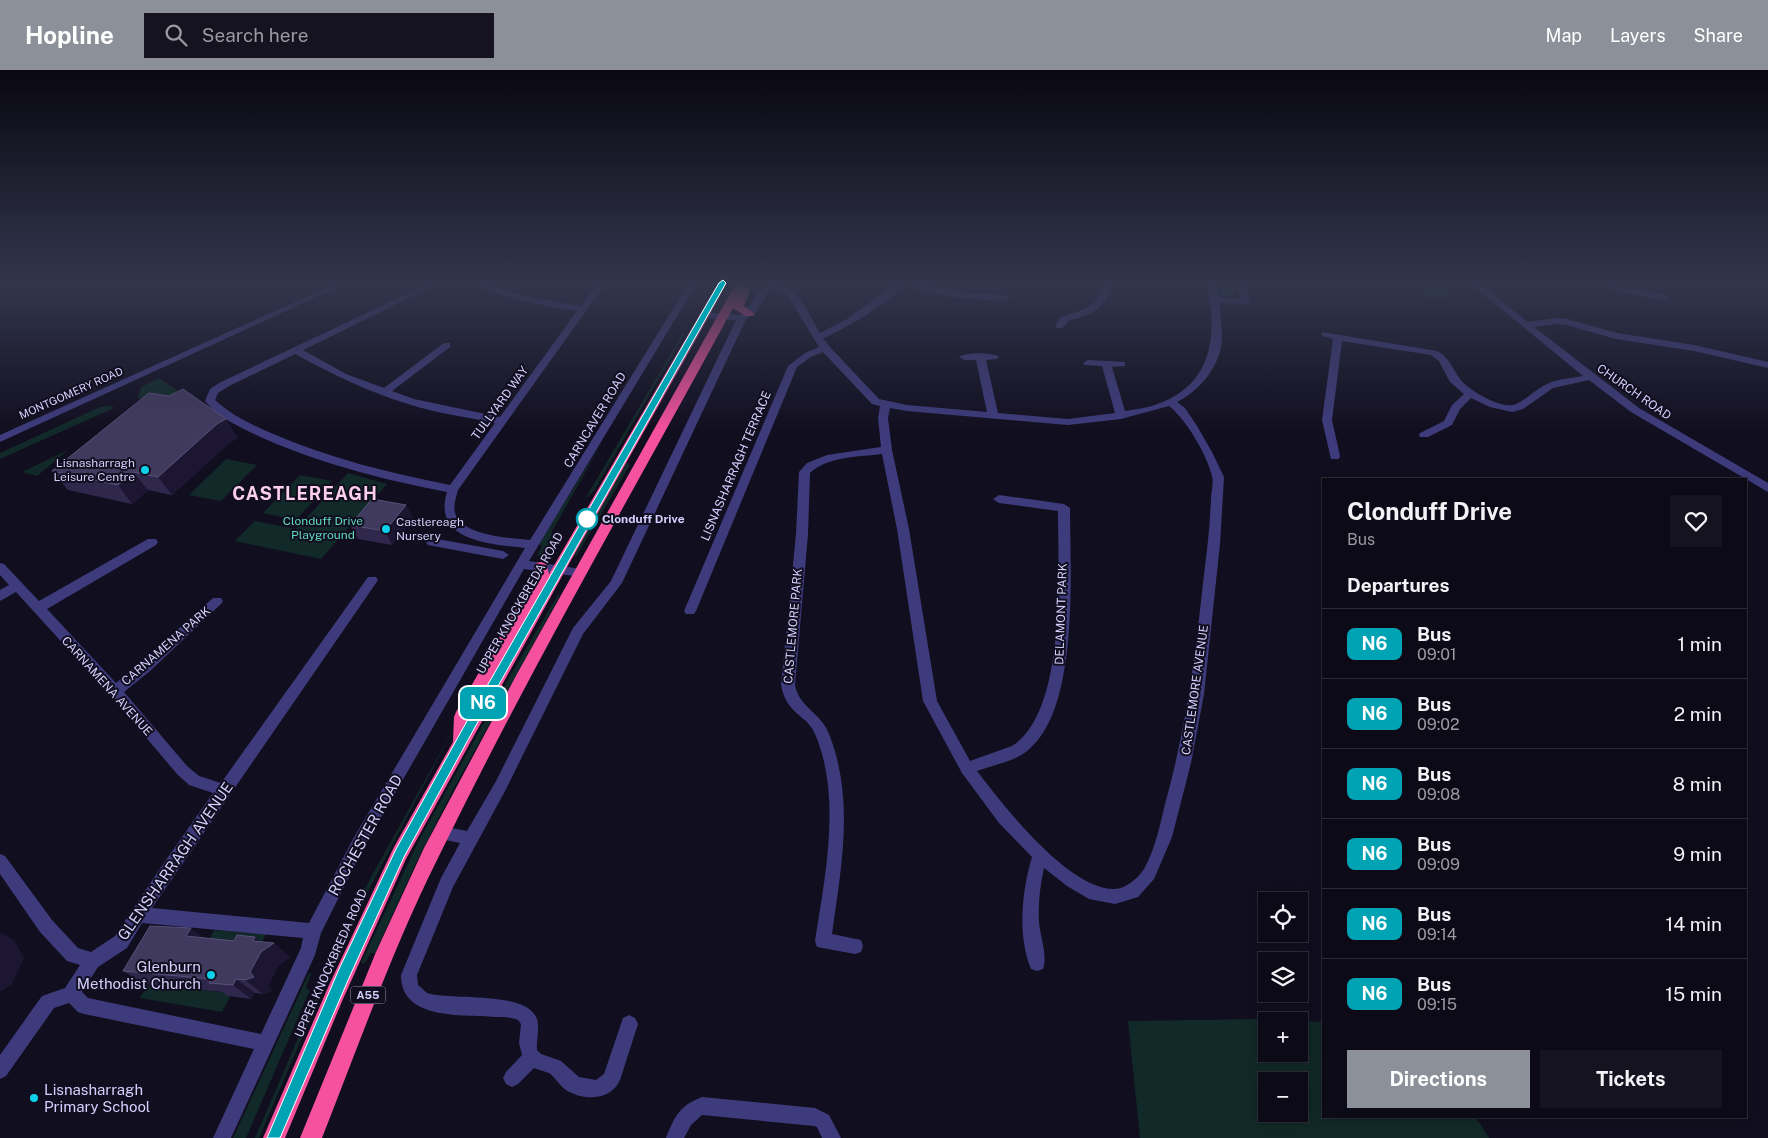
<!DOCTYPE html>
<html lang="en">
<head>
<meta charset="utf-8">
<style>
	body { margin:0; font-family:"Public Sans",sans-serif; background:#161320; color:#f1f3f6; height:100vh; display:flex; flex-direction:column; font-size:19px; white-space:nowrap }
	* { box-sizing:border-box; margin:0 }
	p { font-size:16px; color:#9a9aa1 }
	.icon { flex:none; width:28px; height:28px; fill:none; stroke:currentColor; stroke-width:2; stroke-linecap:round; stroke-linejoin:round }
	.map { position:relative; flex:1; overflow:hidden }
	.sheet { position:absolute; left:1322px; top:408px; width:425px; height:640px; display:flex; flex-direction:column; background:#0d0a17; border-radius:0px; box-shadow:0 2px 12px #0003,0 0 0 1px #2d2b36 }
	.sheet>* { flex:none }
	.badge { padding:0 10px; border-radius:8px; font-size:18px; line-height:32px }
	.tools { position:absolute; left:1258px; top:822px; display:grid; gap:10px }
	.tools a { display:grid; place-items:center; width:50px; height:50px; border-radius:0px; background:#0d0a17; box-shadow:0 2px 12px #0003,0 0 0 1px #2d2b36; font-size:25px }
	.map>.badge { position:absolute; translate:-50% -50%; box-shadow:0 0 0 2px #fff }
	h2 { padding:0 25px; font-size:19px; line-height:45px }
	.round { display:grid; place-items:center; flex:none; width:52px; height:52px; border-radius:0px; background:#161320 }
	.summary { display:flex; align-items:center; justify-content:space-between; height:85px; padding:0 25px }
	h1 { font-size:24px; font-weight:700; line-height:38px }
	.button { display:flex; gap:10px; margin-top:auto; padding:10px 25px }
	.button a { flex:1; height:58px; border-radius:0px; background:#8c9099; color:#fff; font-size:20px; font-weight:700; line-height:58px; text-align:center }
	.button a+a { background:#161320; color:#f1f3f6 }
	ul { padding:0; list-style:none }
	li { display:flex; align-items:center; gap:15px; height:70px; padding:0 25px; border-top:1px solid #2d2b36 }
	li div { flex:1 }
	li b { display:block; font-size:19px }
	li em { font-style:normal }
	li .badge { min-width:55px; font-weight:700; text-align:center }
	header { display:flex; align-items:center; gap:30px; box-sizing:border-box; height:70px; padding:0 25px; background:#8c9099; color:#fff }
	header strong { font-size:24px }
	nav { display:flex; gap:28px; margin-inline-start:auto; font-size:18px }
	.search { width:350px; height:45px; background:#161320; display:flex; align-items:center; gap:12px; box-sizing:border-box; padding:0 18px; border-radius:0px; color:#9a9aa1; font-size:19px }
	.map>svg:first-child { display:block }
	.green { fill:#112928; fill-rule:evenodd }
	.lines { fill:none; stroke-linecap:round; stroke-linejoin:round }
	.minor { fill:#3e3b7c; fill-rule:evenodd }
	.highway { fill:#f5519e; fill-rule:evenodd }
	.wall { fill:#2f284c }
	.shaded-wall { fill:#1c1632 }
	.building { fill:#413a5f; stroke:#585178 }
	.line { fill:#00a3b4; stroke:#fff }
	.poi-dot { fill:#0dd1ea; stroke:#110e1f; stroke-width:2 }
	.stop-dot { fill:#fff; stroke:#00a3b4; stroke-width:2.5 }
	.labels { text-anchor:middle; dominant-baseline:central; stroke-width:4; stroke-linejoin:round; paint-order:stroke }
	.far-street-label { font-size:11px; fill:#d4cffc; stroke:#110e1f }
	.shield { fill:#110e1f; stroke:#9a95ba; stroke-width:1 }
	.shield-label { font-size:11px; font-weight:bold; fill:#d4cffc }
	.street-label { font-size:12px; fill:#d4cffc; stroke:#110e1f }
	.poi-label { font-size:12px; fill:#d4cffc; stroke:#110e1f; text-anchor:end }
	.stop-label { font-size:12px; font-weight:bold; fill:#d4cffc; stroke:#110e1f; text-anchor:start }
	.park-label { font-size:12px; fill:#5fd8bb; stroke:#110e1f }
	.near-street-label { font-size:15px; fill:#d4cffc; stroke:#110e1f }
	.near-poi-label { font-size:15px; fill:#d4cffc; stroke:#110e1f; text-anchor:end }
	.district-label { font-size:18px; font-weight:bold; letter-spacing:1px; fill:#fcd0ec; stroke:#110e1f }
</style>
</head>
<body>
<header>
<strong>Hopline</strong>
<div class="search"><svg class="icon" aria-label="search" viewBox="0 0 24 24"><circle cx="10" cy="10" r="6"/><path d="M15 15l6 6"/></svg>Search here</div>
<nav><a>Map</a><a>Layers</a><a>Share</a></nav>
</header>
<div class="map">
<svg width="1768" height="1068" viewBox="0 0 1768 1068">
	<rect width="100%" height="100%" fill="#110e1f"/>
	<g class="green">
		<path d="M1215,213H1234L1236,224C1231,229 1224,226 1218,223Z"/>
		<polygon points="1440,216 1452,224 1431,231 1419,224"/>
		<polygon points="683,263 685,263 594,421 585,429"/>
		<polygon points="159,308 187,327 151,339 138,327 141,317"/>
		<polygon points="112,336 114,338 0,389 0,383 100,337"/>
		<polygon points="604,369 551,463 559,468 547,487 537,486 542,476 539,474"/>
		<polygon points="68,380 37,406 22,402"/>
		<polygon points="226,389 257,395 221,431 189,425"/>
		<polygon points="626,392 630,395 577,485 573,487"/>
		<polygon points="348,403 387,414 321,489 235,471 255,451 296,459"/>
		<polygon points="300,405 332,411 296,450 263,443"/>
		<polygon points="559,523 559,527 452,722 416,793 375,883 371,883 365,893 361,893 418,772 508,609"/>
		<polygon points="458,651 366,825 321,923 318,922 370,809"/>
		<polygon points="214,860 266,864 258,880 208,872"/>
		<polygon points="309,903 311,903 306,918 310,920 246,1068 233,1068"/>
		<polygon points="148,915 230,923 228,926 230,927 222,942 140,928"/>
		<polygon points="319,928 259,1068 255,1068 315,929"/>
		<path d="M1258,949L1324,952V1046H1475L1489,1068H1140L1128,951ZM1266,951H1299V984H1266ZM1266,1011H1299V1044H1266Z"/>
	</g>
	<g class="lines">
		<g class="minor">
			<polygon points="337,213 347,213 0,372 0,365"/>
			<path d="M430,213H440L303,280L346,304L384,318L444,273H450V277L392,321L414,329L500,347L577,241C541,236 506,228 472,215L471,213H482L528,227L581,236L598,213H606L458,420C456,427 453,436 455,443C462,466 510,468 530,470L689,213H697L529,491L581,499L587,503L581,507L524,499L363,779L321,863L315,885L231,1068H213L254,979L84,944L78,942L69,933L54,938L6,1006L0,1009V985L42,926L65,918L80,895L67,891L40,862L0,804V784L5,786L52,850L78,878L91,882L115,866L159,800L213,723L189,715L177,704L110,625L16,522L0,531V520L9,515L0,505V493L4,494L39,531L148,469H156L158,472L156,475L47,539L116,613L140,593L213,528H221L223,531L221,534L150,601L124,622L187,696L199,706L221,713L368,507H376L378,510L376,513L152,838L309,853L353,769L525,478C490,474 432,471 447,422C380,409 314,392 252,363C236,355 216,346 205,331L210,319L221,312ZM295,284C332,304 369,322 408,334C436,343 467,347 495,353L450,415C389,403 329,388 271,363C251,354 231,345 215,330L218,323L229,316ZM142,853L303,868L301,878L261,964L88,928L82,922L98,897L127,878Z"/>
			<path d="M772,213C798,214 808,243 820,263L847,249L896,213H905C895,229 843,261 823,268L829,276L879,329L907,335L987,342L976,290H964L959,287C966,282 992,282 999,287L997,289L986,290L998,343L1068,349L1115,343L1102,296L1085,295L1083,293L1088,290L1125,292V296L1112,297L1125,341C1135,339 1146,338 1155,335C1213,316 1218,265 1207,213H1215L1219,228L1240,229L1237,213H1245L1250,232L1248,234L1220,233C1220,245 1222,257 1222,268C1221,295 1201,320 1177,332L1185,338L1197,356L1212,382L1224,407L1220,474L1204,624L1191,693L1172,767L1154,809L1138,827L1115,834L1089,829L1067,816L1044,798C1040,816 1038,834 1039,852C1040,866 1048,886 1043,899L1037,901L1031,899C1017,865 1022,821 1032,787L999,753L962,703L923,631L897,459L882,384C859,387 828,386 810,403L808,464L795,615C799,637 821,643 829,664C855,729 841,798 832,864L861,870L863,876L861,882L855,884L817,877L815,871C825,807 842,726 815,664C807,644 787,646 781,615L796,464L799,402L807,393L827,385L881,377L878,348L880,336L872,334L823,282L811,287L797,297L696,541L694,544H686L684,541L788,296L805,283L819,277L787,224L774,218L769,221L756,242L746,249L622,513L583,564L505,721L453,817L417,905L418,915L427,923C453,931 526,920 537,949C540,959 536,970 537,980L541,984L561,991L579,1007L596,1010L604,1004L623,948L629,945L635,948L638,954L620,1010C611,1031 583,1031 566,1020C559,1015 555,1007 549,1003C544,1001 538,1000 534,998L518,1014L512,1017L506,1014L503,1008L506,1002L522,985L519,973L521,954L518,950C511,947 502,947 495,947C463,944 401,951 401,905L441,808L460,773L436,768L433,763L436,758L441,756L467,761L495,713L573,558L611,511L736,250L704,248L699,245L704,242L740,245C754,235 756,218 772,213ZM1169,336C1186,349 1207,385 1212,406C1214,413 1211,422 1211,429C1210,451 1208,474 1205,496C1196,577 1187,656 1165,734C1160,755 1155,780 1144,799C1138,808 1126,819 1114,819C1068,819 1003,735 977,701C993,695 1013,692 1027,681C1080,641 1070,499 1070,438L1064,434L999,425L993,429L999,433L1058,441C1058,499 1067,642 1012,676L970,691L937,631L909,459L892,380L888,348L890,338L907,341L1068,355L1121,349Z"/>
			<path d="M909,213H920L970,223L1005,225L1010,228L1005,231C982,230 925,227 909,213Z"/>
			<path d="M1105,213H1113C1104,241 1094,243 1068,251L1063,258H1057L1055,256L1061,247C1085,239 1095,239 1105,213Z"/>
			<path d="M1470,213H1479L1528,252L1556,248L1567,249L1617,263L1694,275L1768,292V298L1694,281L1616,269L1566,255L1556,254L1534,257L1639,338L1768,413V422L1631,342L1589,310L1553,318L1523,339L1512,342L1490,337L1471,328L1460,339L1452,355L1428,367H1420L1419,365L1420,363L1444,351L1452,335L1464,324L1450,312L1439,291L1431,285L1342,271L1332,350L1340,386L1339,389H1331L1322,350L1333,269L1322,266V262L1437,281C1452,288 1454,306 1467,316C1477,324 1504,340 1516,334C1527,329 1535,320 1545,315C1556,309 1571,308 1583,306Z"/>
			<polygon points="1598,213 1609,213 1623,218 1665,224 1670,227 1665,230 1621,223"/>
			<polygon points="432,468 503,481 509,485 503,489 428,475 426,472"/>
			<path d="M702,1027L815,1038L829,1045L841,1068H822L817,1057L814,1056L702,1045L691,1055L684,1068H666C675,1046 679,1036 702,1027Z"/>
		</g>
		<g class="highway">
			<polygon points="718,213 728,213 566,499 406,789 343,929 285,1068 263,1068 329,915 394,777 453,672 454,647 456,642 532,511 536,493 541,492 546,493 549,504"/>
			<path d="M736,213H746L744,217L750,220L744,236L755,244L753,246H745L733,238C634,420 529,601 438,788C393,878 359,974 322,1068H300L376,882L424,778L518,602Z"/>
		</g>
	</g>
	<g class="wall">
		<polygon points="238,368 229,373 172,425 148,420 132,434 68,420 52,401"/>
		<polygon points="406,435 413,449 392,475 358,469 350,455"/>
		<polygon points="204,868 274,873 290,887 278,896 268,916 272,921 263,924 255,923 251,929 228,926 222,922 145,914 123,901"/>
	</g>
	<g class="shaded-wall">
		<polygon points="226,349 238,368 229,373 172,425 158,407 217,354"/>
		<polygon points="133,402 148,420 132,434 118,415"/>
		<polygon points="406,435 413,449 392,475 385,461"/>
		<polygon points="191,858 210,872 186,866"/>
		<polygon points="0,862 14,870 24,888 12,914 0,922"/>
		<polygon points="255,867 268,877 274,873 290,887 278,896 268,916 272,921 263,924 245,910 253,871"/>
		<polygon points="236,909 255,923 251,929 233,915"/>
	</g>
	<g class="building">
		<polygon points="183,319 226,349 217,354 158,407 133,402 118,415 52,401 149,323 169,326"/>
		<polygon points="372,429 406,435 385,461 350,455"/>
		<polygon points="150,856 191,858 186,866 234,871 237,865 255,867 253,871 274,873 261,882 250,902 254,907 245,910 236,909 233,915 209,913 211,909 123,901"/>
	</g>
	<linearGradient id="sky" x2="0" y2="1"><stop stop-color="#090811"/><stop offset="0.59" stop-color="#32364d"/><stop offset="1" stop-color="#32364d" stop-opacity="0"/></linearGradient>
	<rect width="1768" height="362" fill="url(#sky)"/>
	<polygon class="line" points="723,210 726,213 480,648 404,787 349,908 280,1068 267,1068 339,899 396,779 472,642 719,213"/>
	<g class="poi-dot">
		<circle cx="145" cy="400" r="5"/>
		<circle cx="386" cy="459" r="5"/>
		<circle cx="211" cy="905" r="5"/>
		<circle cx="34" cy="1028" r="5"/>
	</g>
	<circle class="stop-dot" cx="587" cy="449" r="10"/>
	<g class="labels">
		<g class="far-street-label">
			<text transform="translate(71 323) rotate(-24)">MONTGOMERY ROAD</text>
		</g>
		<rect class="shield" x="350.5" y="916.5" width="35" height="17" rx="4"/>
		<g class="shield-label">
			<text x="368" y="925">A55</text>
		</g>
		<g class="street-label">
			<text transform="translate(1634 322) rotate(35)">CHURCH ROAD</text>
			<text transform="translate(500 333) rotate(-54)">TULLYARD WAY</text>
			<text transform="translate(595 350) rotate(-59)">CARNCAVER ROAD</text>
			<text transform="translate(736 396) rotate(-67)">LISNASHARRAGH TERRACE</text>
			<text transform="translate(520 533) rotate(-60)">UPPER KNOCKBREDA ROAD</text>
			<text transform="translate(1061 544) rotate(-88)">DELAMONT PARK</text>
			<text transform="translate(793 556) rotate(-85)">CASTLEMORE PARK</text>
			<text transform="translate(166 576) rotate(-41)">CARNAMENA PARK</text>
			<text transform="translate(107 616) rotate(48)">CARNAMENA AVENUE</text>
			<text transform="translate(1195 620) rotate(-82)">CASTLEMORE AVENUE</text>
			<text transform="translate(331 893) rotate(-66)">UPPER KNOCKBREDA ROAD</text>
		</g>
		<g class="poi-label">
			<text x="135" y="393">Lisnasharragh<tspan x="135" dy="14">Leisure Centre</tspan></text>
			<text x="396" y="452" text-anchor="start">Castlereagh<tspan x="396" dy="14">Nursery</tspan></text>
		</g>
		<g class="stop-label">
			<text x="602" y="449">Clonduff Drive</text>
		</g>
		<g class="park-label">
			<text x="323" y="451">Clonduff Drive<tspan x="323" dy="14">Playground</tspan></text>
		</g>
		<g class="near-street-label">
			<text transform="translate(365 765) rotate(-61)">ROCHESTER ROAD</text>
			<text transform="translate(175 791) rotate(-55)">GLENSHARRAGH AVENUE</text>
		</g>
		<g class="near-poi-label">
			<text x="201" y="896">Glenburn<tspan x="201" dy="17">Methodist Church</tspan></text>
			<text x="44" y="1019" text-anchor="start">Lisnasharragh<tspan x="44" dy="17">Primary School</tspan></text>
		</g>
		<g class="district-label">
			<text x="305" y="423">CASTLEREAGH</text>
		</g>
	</g>
</svg>
<div class="tools">
<a><svg class="icon" aria-label="locate" viewBox="0 0 24 24"><circle cx="12" cy="12" r="6"/><path d="M12 2v4M12 18v4M2 12h4M18 12h4"/></svg></a>
<a><svg class="icon" aria-label="layers" viewBox="0 0 24 24"><path d="M12 4l9 5-9 5-9-5zM3 14l9 5 9-5"/></svg></a>
<a>+</a>
<a>−</a>
</div>
<b class="badge" style="left:483px;top:633px;background:#00a3b4;color:#fff">N6</b>
<section class="sheet">
<div class="summary"><div><h1>Clonduff Drive</h1><p>Bus</p></div><a class="round"><svg class="icon" aria-label="heart" viewBox="0 0 24 24"><path d="M12 20l-8-8c-3-5 5-10 8-4 3-6 11-1 8 4z"/></svg></a></div>
<h2>Departures</h2>
<ul>
<li><span class="badge" style="background:#00a3b4;color:#fff">N6</span><div><b>Bus</b><p>09:01</p></div><em>1 min</em></li>
<li><span class="badge" style="background:#00a3b4;color:#fff">N6</span><div><b>Bus</b><p>09:02</p></div><em>2 min</em></li>
<li><span class="badge" style="background:#00a3b4;color:#fff">N6</span><div><b>Bus</b><p>09:08</p></div><em>8 min</em></li>
<li><span class="badge" style="background:#00a3b4;color:#fff">N6</span><div><b>Bus</b><p>09:09</p></div><em>9 min</em></li>
<li><span class="badge" style="background:#00a3b4;color:#fff">N6</span><div><b>Bus</b><p>09:14</p></div><em>14 min</em></li>
<li><span class="badge" style="background:#00a3b4;color:#fff">N6</span><div><b>Bus</b><p>09:15</p></div><em>15 min</em></li>
</ul>
<div class="button"><a>Directions</a><a>Tickets</a></div>
</section>
</div>
</body>
</html>
